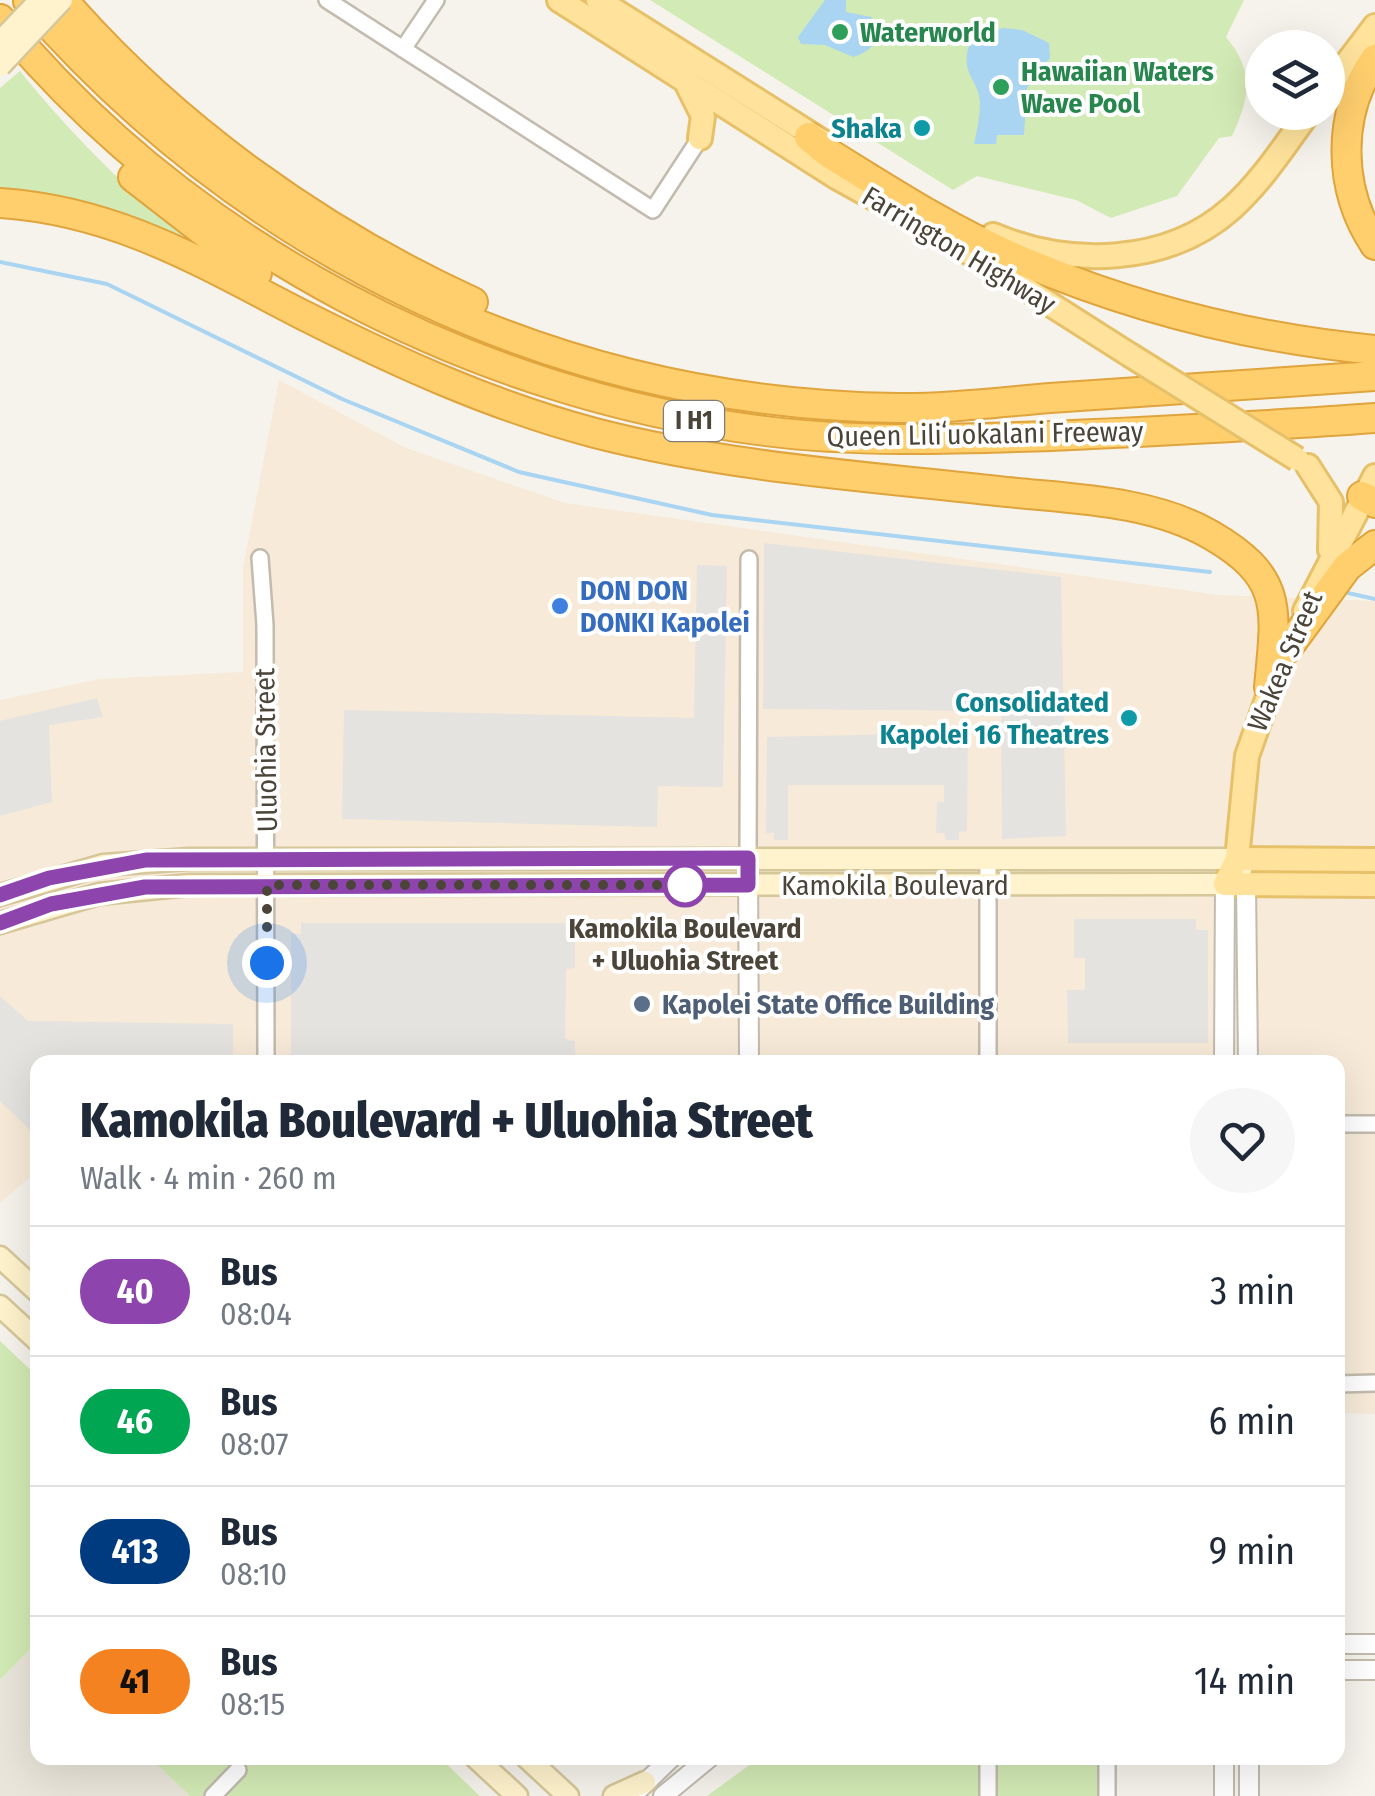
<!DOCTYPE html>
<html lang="en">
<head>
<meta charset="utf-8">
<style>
	body { margin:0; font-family:"Fira Sans Condensed",sans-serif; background:#f6f6f7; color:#1f2937; height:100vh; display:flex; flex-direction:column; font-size:38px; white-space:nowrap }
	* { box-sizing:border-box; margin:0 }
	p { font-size:32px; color:#747a83 }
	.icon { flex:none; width:55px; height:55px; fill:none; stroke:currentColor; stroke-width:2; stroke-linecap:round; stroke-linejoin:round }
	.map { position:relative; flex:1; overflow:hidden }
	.panel { position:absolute; left:30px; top:1055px; width:1315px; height:710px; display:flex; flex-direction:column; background:#fff; border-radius:20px; box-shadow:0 10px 40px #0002 }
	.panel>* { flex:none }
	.badge { padding:0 20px; border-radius:32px; font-size:35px; line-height:65px }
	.tools { position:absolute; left:1245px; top:30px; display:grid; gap:20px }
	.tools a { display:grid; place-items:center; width:100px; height:100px; border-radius:50%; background:#fff; box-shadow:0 10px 40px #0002; font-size:50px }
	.you { position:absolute; width:50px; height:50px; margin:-25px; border:8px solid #fff; border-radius:50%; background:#1a73e8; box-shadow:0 0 0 15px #1a73e833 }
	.map>.badge { position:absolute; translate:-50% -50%; box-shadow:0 0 0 5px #fff }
	.round { display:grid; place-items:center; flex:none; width:105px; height:105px; border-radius:52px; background:#f6f6f7 }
	.overview { display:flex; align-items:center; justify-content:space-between; height:170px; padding:0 50px }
	h1 { font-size:48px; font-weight:800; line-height:75px }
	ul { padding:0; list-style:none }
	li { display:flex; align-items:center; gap:30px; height:130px; padding:0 50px; border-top:2px solid #e0e1e3 }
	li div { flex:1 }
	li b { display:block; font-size:38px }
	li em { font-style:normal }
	li .badge { min-width:110px; font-weight:700; text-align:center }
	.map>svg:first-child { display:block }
	.residential { fill:#eae5da }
	.commercial { fill:#f7ead8 }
	.green { fill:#d2eab5 }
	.parking { fill:#e5e3e0 }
	.water { fill:#a9d4f2 }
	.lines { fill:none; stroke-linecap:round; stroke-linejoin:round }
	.stream { stroke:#a9d4f2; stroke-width:4 }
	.minor-casing { stroke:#c2bbae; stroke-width:20 }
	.tertiary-casing { stroke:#c2bbae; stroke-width:22 }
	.secondary-casing { stroke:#d6c79b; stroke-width:25 }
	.primary-casing { stroke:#e6c16a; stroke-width:28 }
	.motorway-casing { stroke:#e0a43c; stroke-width:32 }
	.minor { stroke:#fff; stroke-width:15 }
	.tertiary { stroke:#fff; stroke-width:18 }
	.secondary { stroke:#fff3cd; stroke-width:20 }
	.primary { stroke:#ffe39c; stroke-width:22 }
	.motorway { stroke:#ffcf6e; stroke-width:28 }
	.secondary-bridge-casing { stroke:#d6c79b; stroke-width:25; stroke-linecap:butt }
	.primary-bridge-casing { stroke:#e6c16a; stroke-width:28; stroke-linecap:butt }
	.secondary-bridge { stroke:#fff3cd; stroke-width:20 }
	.primary-bridge { stroke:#ffe39c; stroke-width:22 }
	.line-casing { stroke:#fff; stroke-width:22 }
	.line { stroke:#8e44ad; stroke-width:15 }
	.walk { stroke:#4b4439; stroke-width:10; stroke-dasharray:0 18 }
	.leisure-dot { fill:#2e9e5b; stroke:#fff; stroke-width:4 }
	.culture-dot { fill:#0f9aa8; stroke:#fff; stroke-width:4 }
	.shop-dot { fill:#3f7fe0; stroke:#fff; stroke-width:4 }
	.stop-dot { fill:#fff; stroke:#8e44ad; stroke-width:5 }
	.service-dot { fill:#5c6f8a; stroke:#fff; stroke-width:4 }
	.labels { text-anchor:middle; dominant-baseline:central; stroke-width:8; stroke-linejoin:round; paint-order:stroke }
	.shield { fill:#fff; stroke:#817c74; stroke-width:2.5 }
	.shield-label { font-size:25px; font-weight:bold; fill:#4b4439 }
	.leisure-label { font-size:28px; font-weight:bold; fill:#27864d; stroke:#fff; text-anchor:start }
	.culture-label { font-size:28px; font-weight:bold; fill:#0d838f; stroke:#fff; text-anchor:end }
	.street-label { font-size:28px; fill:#4b4439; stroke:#fff }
	.shop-label { font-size:28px; font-weight:bold; fill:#366cbe; stroke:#fff; text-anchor:start }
	.stop-label { font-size:28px; font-weight:bold; fill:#4b4439; stroke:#fff }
	.service-label { font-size:28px; font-weight:bold; fill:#4e5e75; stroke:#fff; text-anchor:start }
</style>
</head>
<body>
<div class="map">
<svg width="1375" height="1796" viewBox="0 0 1375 1796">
	<rect width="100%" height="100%" fill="#f6f3ec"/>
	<polygon class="residential" points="33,1646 37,1651 38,1758 150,1758 190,1796 0,1796 0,1680"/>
	<polygon class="commercial" points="279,380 406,448 565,503 1219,595 1375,601 1375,1414 1338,1413 1338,1062 38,1062 37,1171 0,1203 0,700 99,679 243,672 243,568"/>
	<g class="green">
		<path d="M650,0H1244L1226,37C1255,72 1250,97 1232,136L1219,138L1177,196L1111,218L1076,200L977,176L953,190Z"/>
		<path d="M20,71C78,143 141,204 214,259L0,200V88Z"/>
		<polygon points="0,1341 38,1377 37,1651 32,1647 0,1680"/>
		<polygon points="150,1758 440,1758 480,1796 190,1796"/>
		<polygon points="759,1758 1106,1758 1108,1796 707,1796"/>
	</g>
	<g class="parking">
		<polygon points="764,543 1061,577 1066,836 1002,839 1001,711 763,709"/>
		<polygon points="697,565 727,566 723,787 658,786 657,827 342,819 344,710 694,718"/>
		<polygon points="97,698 103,717 49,725 52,802 0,816 0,721"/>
		<polygon points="946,733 968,735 967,831 959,832 959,840 946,840 944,833 936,833 937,802 944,802 944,785 788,785 788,840 774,840 774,833 766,833 767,737"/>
		<polygon points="1074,919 1196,919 1196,930 1208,930 1208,1043 1068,1043 1067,990 1085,990 1085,958 1074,958"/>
		<polygon points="301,923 565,923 566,936 575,936 575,968 566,969 565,1039 575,1041 575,1062 291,1062 291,933 301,934"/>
		<polygon points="0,996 28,1021 233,1024 233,1062 38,1062 35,1135 0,1101"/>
	</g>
	<g class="water">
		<path d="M825,0H846V12L871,17L881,27C878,44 869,52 853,57L825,45L801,44L798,37Z"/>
		<path d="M1002,28L1022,30L1049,43L1050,58L1027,88L1024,135H997L996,144H974C977,131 980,116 980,102C978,76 958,76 971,39Z"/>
	</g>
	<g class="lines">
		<g class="stream">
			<polyline points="0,262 107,284 342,399 519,472 712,515 1210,572"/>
			<polyline points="1348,593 1375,599"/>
		</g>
		<defs>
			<g id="minor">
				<polyline points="327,0 653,210 700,138"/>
				<polyline points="403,49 436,0"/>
				<polyline points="260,558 265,625 266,1062"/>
				<polyline points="988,857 988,1062"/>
				<polyline points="748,858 749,559"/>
				<polyline points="1338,1124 1375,1124"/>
				<polyline points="1338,1384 1375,1383"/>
				<polyline points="988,1758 988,1796"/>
				<polyline points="213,1796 238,1770"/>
				<polyline points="1107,1796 1107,1758"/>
			</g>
			<g id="tertiary">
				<polyline points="748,858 749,1062"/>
				<polyline points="1246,885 1248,1062"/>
				<polyline points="1224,1062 1225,884"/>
				<polyline points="1338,1644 1375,1644"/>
				<polyline points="1338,1670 1375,1670"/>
				<polyline points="636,1792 671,1758"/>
				<polyline points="663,1796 709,1758"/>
				<polyline points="1224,1796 1224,1758"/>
				<polyline points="1249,1796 1249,1758"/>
			</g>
			<g id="secondary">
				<polyline points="0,895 103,865 189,859 1237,859 1241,870"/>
				<polyline points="0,923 99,894 189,885 1225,884"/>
				<polyline points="0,1257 38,1292"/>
				<polyline points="0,1306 38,1341"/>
				<polyline points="476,1758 517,1796"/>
				<polyline points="527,1758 568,1796"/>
				<polyline points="614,1796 645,1782"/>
			</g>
			<g id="primary">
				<polyline points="559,0 836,177 910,218"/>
				<polyline points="598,0 825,143"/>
				<polyline points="688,86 703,116 700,138"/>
				<polyline points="1328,88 1375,26"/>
				<path d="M993,235C1070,267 1167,266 1232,208C1262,181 1285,145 1309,112"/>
				<polyline points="943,236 1130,355"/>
				<polyline points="1308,466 1331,502 1330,550"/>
				<polyline points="1305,611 1375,476"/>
				<polyline points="1277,671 1247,756 1237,859 1225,884 1375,885"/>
				<polyline points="1237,859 1375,860"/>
			</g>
			<g id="motorway">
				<path d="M63,0C174,128 320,232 473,302"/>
				<path d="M28,1C251,256 559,404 899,408C949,409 1000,402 1050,398C1158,391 1267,383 1375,376"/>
				<path d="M0,19C189,247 472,394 765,431C860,443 956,439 1051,436C1159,431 1267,426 1375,418"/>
				<path d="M1375,59C1336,114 1338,190 1375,245"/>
				<path d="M809,137L827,152C887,189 948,229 1013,257C1128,307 1250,338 1375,350"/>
				<polyline points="133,177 257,273"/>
				<path d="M0,203C117,211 200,262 301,314C396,362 492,406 595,433C727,467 863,476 998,491C1068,499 1149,499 1211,535C1285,578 1276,610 1269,687"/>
				<polyline points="1362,496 1375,503"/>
				<polyline points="1287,649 1347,567 1375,545"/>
			</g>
		</defs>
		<use href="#minor" class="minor-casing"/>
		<use href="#tertiary" class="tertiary-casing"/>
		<use href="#secondary" class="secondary-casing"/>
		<use href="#primary" class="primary-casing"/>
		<use href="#motorway" class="motorway-casing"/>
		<use href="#minor" class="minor"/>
		<use href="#tertiary" class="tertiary"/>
		<use href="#secondary" class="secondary"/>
		<use href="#primary" class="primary"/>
		<use href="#motorway" class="motorway"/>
		<defs>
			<g id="secondary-bridge">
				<polyline points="0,42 40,0"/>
				<polyline points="0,66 62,0"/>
			</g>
			<polyline id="primary-bridge" points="1130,355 1297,459"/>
		</defs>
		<use href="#secondary-bridge" class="secondary-bridge-casing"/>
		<use href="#primary-bridge" class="primary-bridge-casing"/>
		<use href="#secondary-bridge" class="secondary-bridge"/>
		<use href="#primary-bridge" class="primary-bridge"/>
	</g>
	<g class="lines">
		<defs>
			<polyline id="line" points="0,895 49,878 146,860 748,858 748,885 145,887 51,904 0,923"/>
		</defs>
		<use href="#line" class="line-casing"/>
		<use href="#line" class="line"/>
		<polyline class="walk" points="267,963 267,885 690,885 685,885"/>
	</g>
	<g class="leisure-dot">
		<circle cx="840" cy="32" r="10"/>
		<circle cx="1001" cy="87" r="10"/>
	</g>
	<g class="culture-dot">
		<circle cx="922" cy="128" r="10"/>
		<circle cx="1129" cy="718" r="10"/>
	</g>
	<circle class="shop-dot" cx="560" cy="606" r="10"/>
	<circle class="stop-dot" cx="685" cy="885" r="20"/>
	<circle class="service-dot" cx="642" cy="1004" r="10"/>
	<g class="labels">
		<rect class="shield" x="664" y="401" width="60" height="40" rx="8"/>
		<g class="shield-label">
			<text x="694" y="421">I H1</text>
		</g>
		<g class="leisure-label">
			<text x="860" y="32">Waterworld</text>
			<text x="1021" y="71">Hawaiian Waters<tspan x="1021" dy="32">Wave Pool</tspan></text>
		</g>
		<g class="culture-label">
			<text x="902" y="128">Shaka</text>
			<text x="1109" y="702">Consolidated<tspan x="1109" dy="32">Kapolei 16 Theatres</tspan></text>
		</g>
		<g class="street-label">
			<text transform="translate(959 250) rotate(31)">Farrington Highway</text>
			<text transform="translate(985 434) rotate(-1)">Queen Liliʻuokalani Freeway</text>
			<text transform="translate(1285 661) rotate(-67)">Wakea Street</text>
			<text transform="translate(266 750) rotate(-91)">Uluohia Street</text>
			<text x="895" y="885">Kamokila Boulevard</text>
		</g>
		<g class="shop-label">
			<text x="580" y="590">DON DON<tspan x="580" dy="32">DONKI Kapolei</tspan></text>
		</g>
		<g class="stop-label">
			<text x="685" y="928">Kamokila Boulevard<tspan x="685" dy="32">+ Uluohia Street</tspan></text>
		</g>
		<g class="service-label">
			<text x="662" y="1004">Kapolei State Office Building</text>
		</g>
	</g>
</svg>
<div class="tools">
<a><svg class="icon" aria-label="layers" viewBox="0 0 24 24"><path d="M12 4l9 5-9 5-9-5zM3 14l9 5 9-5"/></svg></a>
</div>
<div class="you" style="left:267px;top:963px"></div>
<section class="panel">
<div class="overview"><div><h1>Kamokila Boulevard + Uluohia Street</h1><p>Walk · 4 min · 260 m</p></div><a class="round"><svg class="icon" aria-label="heart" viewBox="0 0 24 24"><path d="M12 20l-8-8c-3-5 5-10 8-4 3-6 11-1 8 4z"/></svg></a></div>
<ul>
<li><span class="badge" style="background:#8e44ad;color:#fff">40</span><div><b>Bus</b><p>08:04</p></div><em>3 min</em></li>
<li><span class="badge" style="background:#00a651;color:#fff">46</span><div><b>Bus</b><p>08:07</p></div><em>6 min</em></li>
<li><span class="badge" style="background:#003b80;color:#fff">413</span><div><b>Bus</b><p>08:10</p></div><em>9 min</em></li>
<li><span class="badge" style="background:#f58220;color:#111">41</span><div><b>Bus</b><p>08:15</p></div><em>14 min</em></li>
</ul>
</section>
</div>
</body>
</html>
